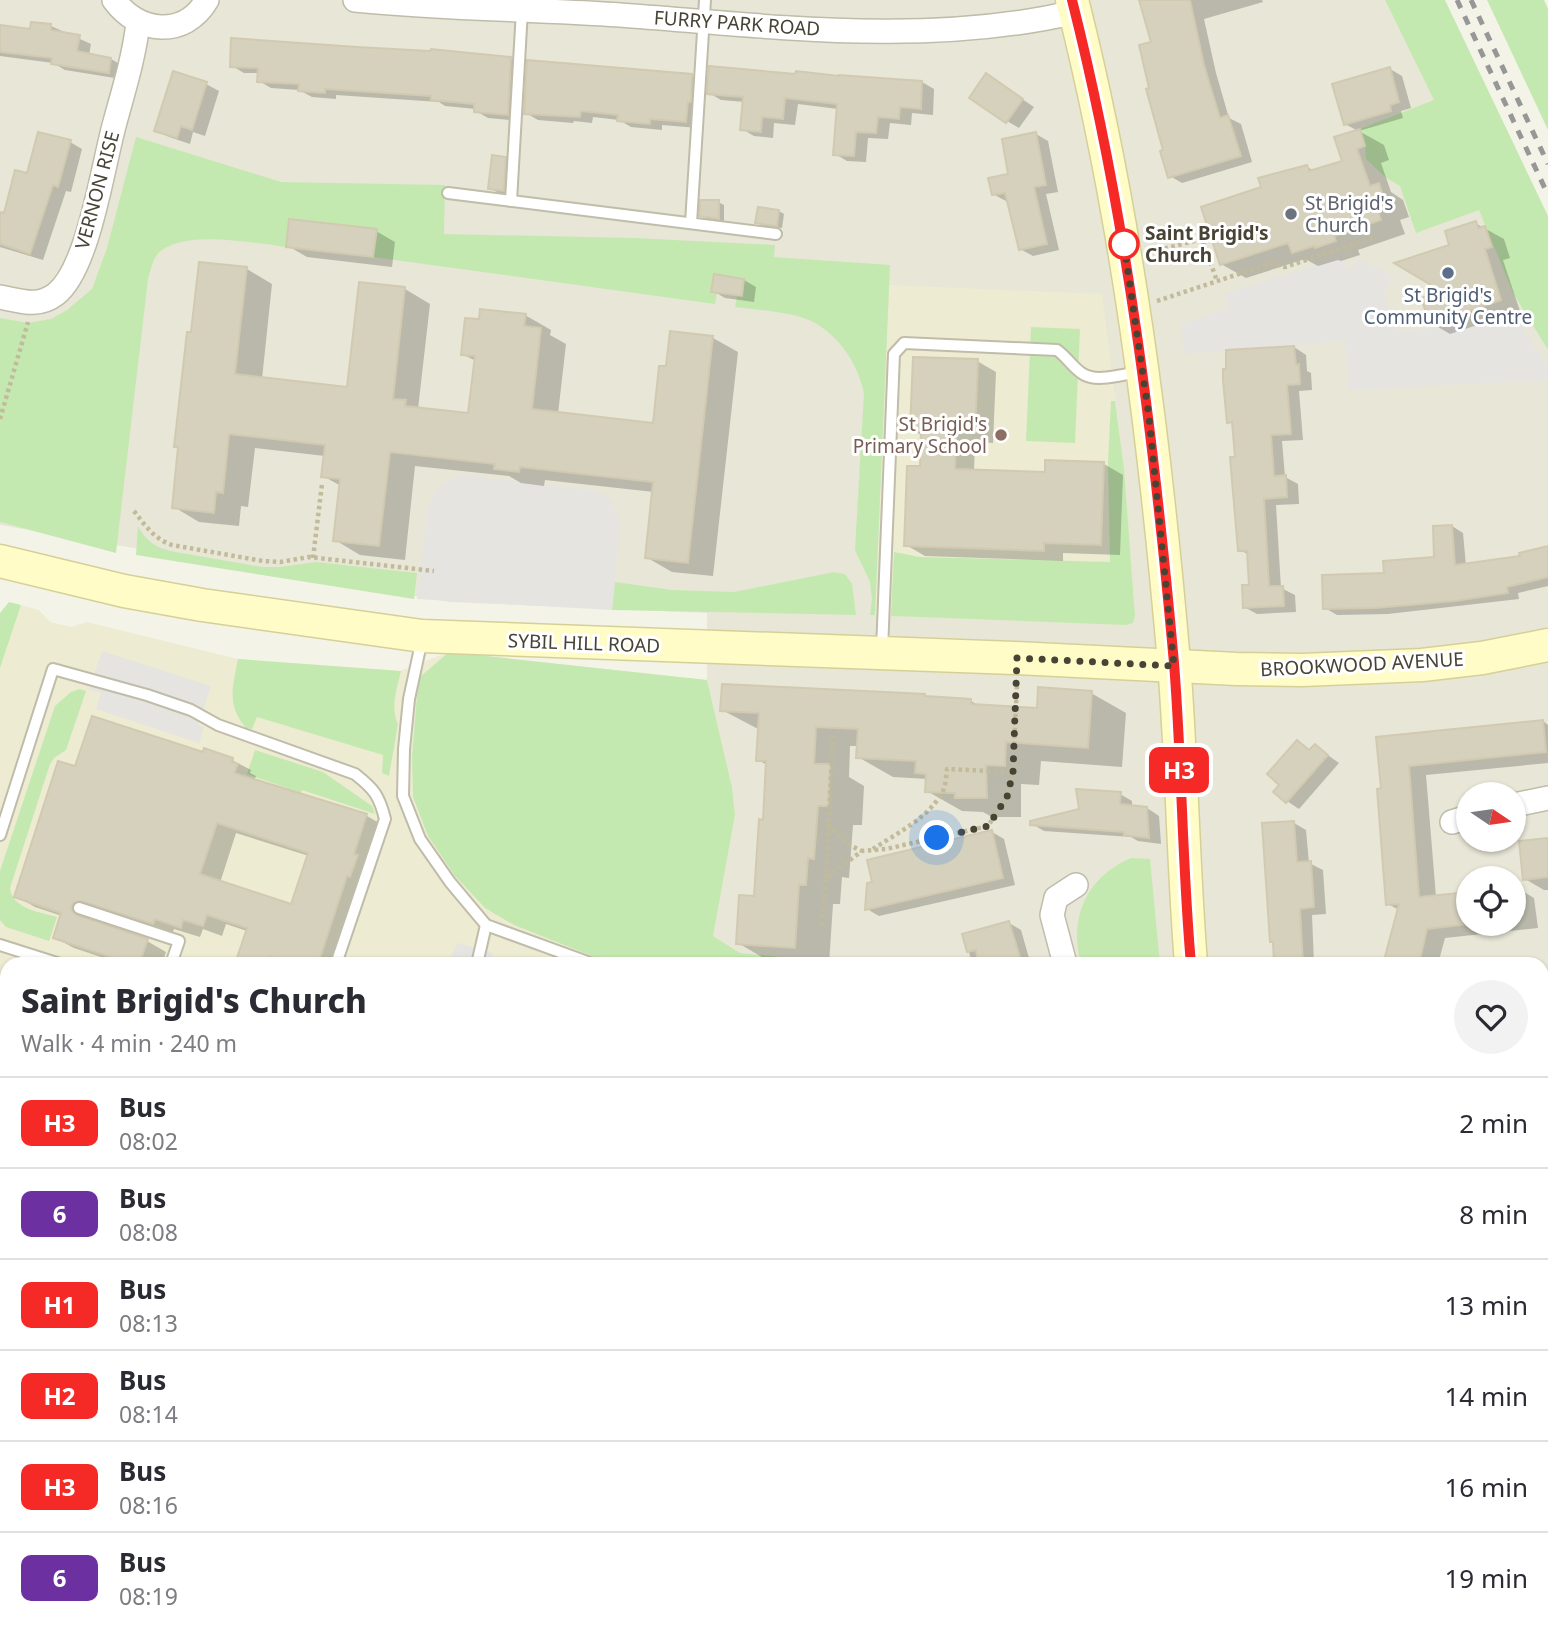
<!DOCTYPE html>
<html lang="en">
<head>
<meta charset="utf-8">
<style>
	body { margin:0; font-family:"Noto Sans",sans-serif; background:#f2f2f3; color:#2b2b33; height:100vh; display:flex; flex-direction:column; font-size:26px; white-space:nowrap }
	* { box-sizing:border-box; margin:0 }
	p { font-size:23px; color:#7c7c81 }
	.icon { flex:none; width:38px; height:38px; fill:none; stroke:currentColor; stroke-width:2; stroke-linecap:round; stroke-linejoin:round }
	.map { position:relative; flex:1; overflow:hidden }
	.panel { position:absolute; left:0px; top:957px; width:1549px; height:681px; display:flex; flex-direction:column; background:#fff; border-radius:21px 21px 0 0; box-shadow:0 2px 5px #0004 }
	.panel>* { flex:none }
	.badge { padding:0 14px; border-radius:10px; font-size:24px; line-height:46px }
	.needle { width:46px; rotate:103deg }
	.buttons { position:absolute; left:1456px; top:782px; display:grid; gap:14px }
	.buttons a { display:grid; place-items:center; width:70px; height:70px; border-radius:50%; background:#fff; box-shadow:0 2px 5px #0004; font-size:35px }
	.you { position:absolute; width:35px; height:35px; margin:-18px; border:5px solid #fff; border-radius:50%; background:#1a73e8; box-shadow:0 0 0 10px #1a73e833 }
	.map>.badge { position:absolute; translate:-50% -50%; box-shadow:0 0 0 4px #fff }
	.round { display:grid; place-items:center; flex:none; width:74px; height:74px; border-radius:37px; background:#f2f2f3 }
	.summary { display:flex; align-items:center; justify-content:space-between; height:119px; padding:0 21px }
	h1 { font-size:33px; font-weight:800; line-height:52px }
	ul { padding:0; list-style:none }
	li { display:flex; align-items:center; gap:21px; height:91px; padding:0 21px; border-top:2px solid #e1e1e2 }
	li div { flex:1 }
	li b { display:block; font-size:26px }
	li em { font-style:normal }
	li .badge { min-width:77px; font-weight:700; text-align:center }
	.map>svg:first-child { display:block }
	.residential { fill:#e8e6d6; fill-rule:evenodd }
	.education { fill:#edebd2 }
	.green { fill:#c4e9b0 }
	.parking { fill:#e5e4e0 }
	.shadow { fill:#0003; fill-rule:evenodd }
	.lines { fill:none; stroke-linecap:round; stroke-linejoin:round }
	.river { stroke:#a4c3f1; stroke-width:40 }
	.building { fill:#d6d1bd; stroke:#d1cab0; stroke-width:2; fill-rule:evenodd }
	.lane-casing { stroke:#c0bcaa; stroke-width:14 }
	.street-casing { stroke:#c0bcaa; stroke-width:26 }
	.secondary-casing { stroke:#d5d097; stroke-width:35 }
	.path { stroke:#c2bb9b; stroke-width:4.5; stroke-dasharray:3.5 3.5; stroke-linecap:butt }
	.lane { stroke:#fff; stroke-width:10 }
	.street { stroke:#fff; stroke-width:23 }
	.secondary { stroke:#fffcc7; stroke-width:32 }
	.rail { stroke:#979797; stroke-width:5; stroke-dasharray:9 9; stroke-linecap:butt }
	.line-casing { stroke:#fff; stroke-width:16 }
	.line { stroke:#f52a26; stroke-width:10 }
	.walk { stroke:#474436; stroke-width:7; stroke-dasharray:0 12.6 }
	.worship-dot { fill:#6b7280; stroke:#fff; stroke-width:2.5 }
	.stop-dot { fill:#fff; stroke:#f52a26; stroke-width:3.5 }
	.service-dot { fill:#5c6f8a; stroke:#fff; stroke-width:2.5 }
	.education-dot { fill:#8d6e63; stroke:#fff; stroke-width:2.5 }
	.labels { text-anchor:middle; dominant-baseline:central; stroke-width:6; stroke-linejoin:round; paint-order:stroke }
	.street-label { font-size:19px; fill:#474436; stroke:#fff }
	.worship-label { font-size:19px; fill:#5b616d; stroke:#fff; text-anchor:start }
	.stop-label { font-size:19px; font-weight:bold; fill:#474436; stroke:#fff; text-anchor:start }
	.service-label { font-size:19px; fill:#4e5e75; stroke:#fff }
	.education-label { font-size:19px; fill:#785e54; stroke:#fff; text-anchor:end }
</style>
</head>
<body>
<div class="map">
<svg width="1548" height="1637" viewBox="0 0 1548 1637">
	<rect width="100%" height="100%" fill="#f4f3e8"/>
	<path class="residential" d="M0,0H1385L1435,100L1513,293L1548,350V1637H1278L1276,1631H1542V964H795L792,958L740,953L712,936L735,815L732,787L707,680V613L449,602L0,525ZM1468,794H1514V840H1468ZM1468,878H1514V924H1468Z"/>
	<g class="education">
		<polygon points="889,285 1102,294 1124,469 1135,616 1133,623 1126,625 875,615"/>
		<polygon points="21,605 39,610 50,622 71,627 87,622 238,659 400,671 449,652 707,680 732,787 735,815 713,936 740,953 793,958 795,964 7,964 7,1631 702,1631 698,1637 0,1637 0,668"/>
	</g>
	<g class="green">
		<polygon points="1385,0 1445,0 1548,216 1548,350 1513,293 1479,210 1416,233 1400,186 1385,177 1366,159 1365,146 1360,129 1434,100"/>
		<polygon points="1487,0 1544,0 1548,9 1548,130"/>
		<path d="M136,137L281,182L445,185L444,234L635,238L775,245L774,257L890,265L875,615H870L872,599L870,582L855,550L864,393C858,365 841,338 815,323C796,312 758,310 735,307L737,296H742L744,278L714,274L711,291L717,293L715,304L373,257L376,229L290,219L286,247C253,243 190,230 162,250C153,256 151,269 148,279L116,553L0,522V318L28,323L51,319L67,310L92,289L107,248Z"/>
		<polygon points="1031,327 1080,329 1075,443 1026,441"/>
		<polygon points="1111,401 1115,401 1124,469 1135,616 1133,623 1126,625 891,616 894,552 920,557 1110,562 1108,463"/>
		<path d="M138,526C145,540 155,547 170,551L262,567H280L316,562L417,573L414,599L136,555Z"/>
		<polygon points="834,572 845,574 852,584 856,615 612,610 615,582 672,590 734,592"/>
		<polygon points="9,602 21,605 0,668 0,613"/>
		<polygon points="449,652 707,680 732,787 735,815 713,936 740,953 793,958 795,964 612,964 514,925 485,908 455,876 428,836 413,797 412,756 418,684 421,676"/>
		<path d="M238,659L401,671C397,689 390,707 398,724L389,776L382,773L383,755L257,717L252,729L246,728C226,705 233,686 238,659Z"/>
		<path d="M79,689L86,691L66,750L54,758L50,764L10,888C12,909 40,912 57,917L49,941L6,927L0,920V871L55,706L71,692Z"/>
		<polygon points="255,750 323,772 372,806 375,814 302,790 301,793 247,774"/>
		<path d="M1131,858L1150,859L1160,964H1081C1068,917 1087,877 1131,858Z"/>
		<polygon points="0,1002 7,1004 7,1143 0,1141"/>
		<polygon points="0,1192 7,1194 7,1438 0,1435"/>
		<polygon points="702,1631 1280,1631 1283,1637 698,1637"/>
	</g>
	<g class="parking">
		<polygon points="1344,257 1349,272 1357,259 1393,275 1384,293 1397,331 1520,324 1548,367 1548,380 1348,390 1345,341 1184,354 1181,324 1229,308 1225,293"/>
		<polygon points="462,475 596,491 605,495 613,503 620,523 612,610 417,599 428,507 433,495 441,484"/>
		<polygon points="102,651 211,686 198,725 204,727 199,743 96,709 101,693 89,689"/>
		<polygon points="458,943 493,953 488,964 447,964"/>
	</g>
	<g class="shadow">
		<polygon points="1141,0 1262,0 1263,2 1204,19 1216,73 1229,118 1241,124 1252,162 1182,183 1170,176 1151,89 1153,43"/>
		<polygon points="51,26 91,44 89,55 111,59 123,66 121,79 65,70 53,63 0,56 0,27 32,31"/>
		<polygon points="511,59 523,66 520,121 488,118 476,111 476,109 445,106 439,102 336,95 336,99 312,97 299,90 271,88 259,81 259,73 244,73 232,66"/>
		<polygon points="1390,69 1402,76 1411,108 1401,111 1403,118 1359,131 1384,145 1389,160 1381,163 1391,192 1403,200 1409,217 1400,220 1405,234 1358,250 1360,255 1341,261 1338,260 1318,266 1305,259 1246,278 1221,264 1263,188 1307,167 1315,171 1344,162 1358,131 1345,124"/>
		<polygon points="692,76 704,83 698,128 662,125 662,130 631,127 619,120 593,117 592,123 574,121 573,123 538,120 526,113"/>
		<polygon points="797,76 922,82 934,89 933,115 912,113 911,125 890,123 888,139 868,138 866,162 847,161 835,154 838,109 798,104 795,125 774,123 773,138 754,136 742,129 745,102 721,100 709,93"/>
		<polygon points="998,83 1034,107 1019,128 1007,121"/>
		<polygon points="206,84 219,91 205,136 193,132 190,144 169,137 156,130"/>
		<polygon points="1036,134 1048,141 1058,192 1046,194 1059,250 1033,256 1020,249 1009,201 1006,201 993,194 1010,176"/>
		<polygon points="70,142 82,149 71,192 66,191 43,260 0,247 0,214 5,215 28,175"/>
		<polygon points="505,158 518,166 516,197 502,195 490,188"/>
		<polygon points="718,202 724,205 724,221 707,219 701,215"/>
		<polygon points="779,211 784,214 782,228 763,226 757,223"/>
		<polygon points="1475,223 1504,239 1510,258 1503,260 1520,311 1450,334 1431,323"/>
		<polygon points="376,231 395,242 392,267 307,257 288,246"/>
		<polygon points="247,269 272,284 262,379 349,389 405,289 430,304 418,409 470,415 476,361 462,354 480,321 525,315 551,330 550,335 566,344 558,414 654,425 667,368 713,338 738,352 713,576 672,572 646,557 654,492 545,480 544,486 521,483 509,476 415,466 405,560 360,555 335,540 341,486 323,476 325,456 255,448 248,507 241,506 239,526 199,522 174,507 193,334"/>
		<polygon points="744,280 756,287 754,302 725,298 713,291"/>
		<polygon points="1294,347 1306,355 1307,371 1311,373 1312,390 1299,391 1303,440 1282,441 1285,477 1298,484 1299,504 1276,505 1281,588 1295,595 1296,612 1257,614 1244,607 1251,586 1249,555 1240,550 1234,425 1229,422"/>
		<polygon points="977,361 996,372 993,443 975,442 974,471 1046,474 1104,464 1123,475 1120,555 1063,553 1063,561 925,556 906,545 922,468 923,436 911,429"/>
		<polygon points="1452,526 1463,533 1466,566 1522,558 1548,547 1548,586 1518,593 1519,599 1388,614 1337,615 1325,608 1386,575 1436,558"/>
		<polygon points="1091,693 1126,713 1122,767 1041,761 1039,785 1021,784 1021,817 992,817 983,812 962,811 927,791 928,779 893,777 858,757 859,746 850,746 849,777 864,786 862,825 853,825 849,878 842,877 840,904 833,904 829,964 772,963 738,943 756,898 765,822 767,765 758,760 760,730 722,710 925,695 929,698 971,701 981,707 1038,710"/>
		<polygon points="1543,721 1548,725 1548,763 1426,775 1436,897 1468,894 1468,924 1514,924 1514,889 1517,888 1534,898 1538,928 1445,938 1438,964 1385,964 1399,910 1388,904 1383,790 1377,738"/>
		<polygon points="1297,742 1312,751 1315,746 1339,763 1299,809 1287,801 1282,785"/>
		<path d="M204,754L232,760L251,770L250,773L256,776L254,781L367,816L386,827L373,865L376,867L369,887L366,885L340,964H240L237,963L247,931L226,924L222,936L203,929L200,937L174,929L172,934L92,913L89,922L147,941L166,952L162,964H122L74,948L55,938L62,916L35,907L16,896L76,768ZM236,833L309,856L293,906L220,883Z"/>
		<polygon points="1120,794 1132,801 1132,807 1147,808 1159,816 1161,844 1138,841 1131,837 1044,831 1032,824 1081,811"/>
		<polygon points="1294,823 1306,830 1309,863 1323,870 1326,914 1312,915 1314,964 1276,964 1275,943"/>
		<polygon points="992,832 1004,839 1015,885 879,916 867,909"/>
		<polygon points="1548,839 1548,890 1544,890 1525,879"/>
		<polygon points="1009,923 1021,930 1029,958 1042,964 967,964 972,963 964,935"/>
		<rect x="1542" y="1044" width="6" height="36"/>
		<polygon points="1548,1320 1548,1435 1542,1436 1542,1333"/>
		<polygon points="1542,1518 1548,1520 1548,1572 1542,1569"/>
		<polygon points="1548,1592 1548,1637 1540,1637 1538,1634 1538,1631 1542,1631 1542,1595"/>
		<polygon points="1416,1631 1464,1631 1466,1637 1419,1637"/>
	</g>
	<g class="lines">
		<polyline class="river" points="1227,1637 1232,1631"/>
	</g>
	<g class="building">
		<polygon points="1139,0 1190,0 1204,65 1220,118 1228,115 1241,156 1168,178 1160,151 1163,150 1146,89 1149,88 1139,45 1151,42"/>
		<polygon points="31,22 51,24 51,30 80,35 77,51 111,58 109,73 51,64 52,58 0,52 0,25 30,29"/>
		<polygon points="231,38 357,47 430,51 431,49 511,57 508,115 474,112 474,104 431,100 431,96 325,89 325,93 298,91 299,84 257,82 258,68 230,67"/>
		<polygon points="527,60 692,74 691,102 688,102 686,122 650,119 650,124 617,121 618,115 581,111 580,117 524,114"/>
		<polygon points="709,66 795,74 796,71 839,76 839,75 922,81 921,109 900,107 899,119 878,117 876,133 856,132 854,156 833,155 837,104 785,98 783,119 762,117 761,132 740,130 743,97 707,94"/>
		<polygon points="1390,67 1399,102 1390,105 1391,111 1344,125 1332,84"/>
		<polygon points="173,71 207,82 192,130 181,126 177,138 154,131"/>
		<polygon points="986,73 1023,99 1006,123 969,98"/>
		<polygon points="1360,129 1365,146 1357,149 1370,186 1379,183 1385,203 1376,206 1381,220 1334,236 1336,241 1315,248 1314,246 1292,253 1288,243 1220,265 1201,207 1261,187 1258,178 1307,165 1309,171 1342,161 1334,137"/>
		<polygon points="38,132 71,140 58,187 53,185 30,254 0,244 0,212 4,213 15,170 27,173"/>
		<polygon points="1036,132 1046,185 1034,187 1047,244 1019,250 1005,193 992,195 988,178 1008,174 1002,139"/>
		<polygon points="492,155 506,157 504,191 488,189"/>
		<polygon points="700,200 719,200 719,219 699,216"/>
		<polygon points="758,207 779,210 777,226 755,223"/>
		<polygon points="289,219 377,229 373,257 286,247"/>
		<polygon points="1476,221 1478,228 1485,226 1492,247 1485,249 1501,300 1430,324 1421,298 1441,291 1394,263 1449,245 1445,231"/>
		<polygon points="199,262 247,267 235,374 347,387 359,282 405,287 393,399 406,400 405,406 468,413 475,356 461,355 465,318 479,319 480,309 526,314 524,326 541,328 532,409 653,423 659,366 666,366 670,331 713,336 688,563 645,558 653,482 520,467 519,472 494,469 495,464 390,452 379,546 333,541 340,479 321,477 325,445 229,434 223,493 216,492 214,513 172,508 178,447 174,447 187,332 191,332"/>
		<polygon points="714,274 744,279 742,296 711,292"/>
		<polygon points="1294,346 1296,365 1299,364 1300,384 1287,385 1291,434 1271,435 1274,476 1286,475 1287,497 1264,499 1269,586 1283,586 1284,606 1243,608 1242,585 1249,585 1247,551 1238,551 1230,457 1235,457 1232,422 1227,423 1223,380 1223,369 1226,369 1226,350"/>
		<polygon points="913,357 978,359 975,433 956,432 955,469 1045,472 1045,460 1104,462 1101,545 1044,543 1044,551 904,546 907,466 920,466 921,430 910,430"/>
		<polygon points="1452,525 1455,565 1520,556 1519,553 1548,546 1548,577 1507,587 1508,593 1455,601 1375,608 1323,609 1322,575 1384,573 1383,561 1434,557 1433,526"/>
		<polygon points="722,684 925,694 925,696 971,699 971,704 1037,708 1038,687 1092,691 1088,748 1006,742 1005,766 986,765 987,798 955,798 955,793 925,792 926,774 915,773 916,761 856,758 858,729 816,727 814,764 830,764 828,806 818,806 814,859 808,858 806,885 799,885 795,948 736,944 739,895 754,896 759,819 763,820 766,761 756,761 759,713 720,711"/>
		<path d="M92,716L203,752L204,748L233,758L232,762L238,764L234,773L367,814L354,854L358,855L350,877L347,876L318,964H293L271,957L269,964H235L247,928L207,915L203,926L183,920L181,928L155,919L153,924L81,901L73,903L71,909L76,915L148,939L139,964H132L53,938L61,913L14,897L58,761L75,766ZM217,823L308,853L291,904L200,874Z"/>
		<polygon points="1543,720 1546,752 1409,766 1419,897 1468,892 1468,924 1427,929 1419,964 1383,964 1399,904 1386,905 1377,789 1381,788 1376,737"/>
		<polygon points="1297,740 1309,750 1315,744 1328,755 1286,803 1273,792 1279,785 1267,774"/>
		<polygon points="1076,789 1121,792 1120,804 1147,807 1149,838 1124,835 1124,832 1030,825 1030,821 1079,809"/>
		<polygon points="1294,821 1297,862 1311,861 1314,907 1300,909 1303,964 1274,964 1273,942 1270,942 1262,823"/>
		<polygon points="992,830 1003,878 865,910 867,883 872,882 867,860"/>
		<polygon points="1548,838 1548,877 1523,880 1519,841"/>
		<polygon points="1009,921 1022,964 978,964 976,950 967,952 962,934"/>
	</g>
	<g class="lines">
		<defs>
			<g id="lane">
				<polyline points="448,193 776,234"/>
				<polyline points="511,201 522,10"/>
				<polyline points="691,223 705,0"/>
				<polyline points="422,639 409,699 404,749 403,796 420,839 450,882 486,925 593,964"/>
				<path d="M882,650L894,354L904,343L1057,350C1067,357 1073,368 1083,374C1097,383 1123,374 1140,372"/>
				<path d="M0,835L53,669L147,695L191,710L218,725L355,774C374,789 379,795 385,819L336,964"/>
				<polyline points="79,908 179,941 171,964"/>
				<polyline points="0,945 60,964"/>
				<polyline points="477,964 486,925"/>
				<polyline points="1542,1228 1546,1240 1542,1248"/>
			</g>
			<g id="street">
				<path d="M114,0C138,33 184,39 207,0"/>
				<path d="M355,0C443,9 532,9 620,15C771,26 927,47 1075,12"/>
				<path d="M0,297C21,301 38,308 56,294C89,268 103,164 115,122C124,89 134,57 138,23"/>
				<polyline points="1514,805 1548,798"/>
				<polyline points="1452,822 1468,817"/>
				<polyline points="1065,964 1052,915 1056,898 1076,885"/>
				<polyline points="1542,1000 1548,1000"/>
			</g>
			<g id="secondary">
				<path d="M1072,0C1127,217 1155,440 1174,663C1182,763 1183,864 1191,964"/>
				<polyline points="0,561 124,591 202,605 422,636 1014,658 1237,669 1302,670 1422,665 1482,658 1548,645"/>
				<polyline points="1312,1631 1315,1637"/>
			</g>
		</defs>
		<use href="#lane" class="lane-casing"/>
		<use href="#street" class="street-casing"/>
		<use href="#secondary" class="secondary-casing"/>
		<g class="path">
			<polyline points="1151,252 1202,239 1217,281"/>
			<polyline points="1157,301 1272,263 1285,267 1375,237"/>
			<polyline points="0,419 28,322"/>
			<path d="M134,511C145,525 154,539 172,545L263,561L280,562L309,557L434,571"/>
			<polyline points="313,558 322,484"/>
			<polyline points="828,824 847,844 862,851"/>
			<path d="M873,849C897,833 929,818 943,791C946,785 946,776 947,769L1013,772"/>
			<polyline points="826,878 833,736"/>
			<polyline points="822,925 826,878 862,851 886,849 988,826 1007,797 1013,772 1017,684"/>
		</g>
		<use href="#lane" class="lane"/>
		<use href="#street" class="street"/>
		<use href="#secondary" class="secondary"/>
		<g class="rail">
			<polyline points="1457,0 1548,195"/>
			<polyline points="1471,0 1548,164"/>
		</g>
	</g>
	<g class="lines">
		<defs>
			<path id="line" d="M1072,0C1127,217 1154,440 1174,663C1182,763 1182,864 1191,964"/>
		</defs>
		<use href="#line" class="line-casing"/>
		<use href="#line" class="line"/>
		<polyline class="walk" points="937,838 988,826 1007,797 1013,772 1017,658 1174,666 1149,417 1124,244"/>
	</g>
	<circle class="worship-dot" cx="1291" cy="214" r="7"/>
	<circle class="stop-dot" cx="1124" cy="244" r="14"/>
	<circle class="service-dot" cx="1448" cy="273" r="7"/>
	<circle class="education-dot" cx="1001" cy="435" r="7"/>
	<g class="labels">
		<g class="street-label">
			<text transform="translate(737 23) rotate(4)">FURRY PARK ROAD</text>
			<text transform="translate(97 190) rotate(-75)">VERNON RISE</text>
			<text transform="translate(584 643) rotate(2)">SYBIL HILL ROAD</text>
			<text transform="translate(1362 664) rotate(-3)">BROOKWOOD AVENUE</text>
		</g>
		<g class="worship-label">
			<text x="1305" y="203">St Brigid's<tspan x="1305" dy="22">Church</tspan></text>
		</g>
		<g class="stop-label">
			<text x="1145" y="233">Saint Brigid's<tspan x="1145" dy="22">Church</tspan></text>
		</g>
		<g class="service-label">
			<text x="1448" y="295">St Brigid's<tspan x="1448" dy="22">Community Centre</tspan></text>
		</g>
		<g class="education-label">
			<text x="987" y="424">St Brigid's<tspan x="987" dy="22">Primary School</tspan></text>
		</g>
	</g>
</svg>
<div class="buttons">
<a><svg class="needle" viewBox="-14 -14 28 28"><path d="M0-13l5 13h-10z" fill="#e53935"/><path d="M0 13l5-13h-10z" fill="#7c7c81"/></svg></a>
<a><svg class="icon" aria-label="locate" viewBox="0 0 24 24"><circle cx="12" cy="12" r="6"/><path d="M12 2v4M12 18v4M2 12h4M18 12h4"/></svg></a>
</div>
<div class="you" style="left:937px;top:838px"></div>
<b class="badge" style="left:1179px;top:770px;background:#f52a26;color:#fff">H3</b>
<section class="panel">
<div class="summary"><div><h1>Saint Brigid's Church</h1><p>Walk · 4 min · 240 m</p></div><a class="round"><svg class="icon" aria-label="heart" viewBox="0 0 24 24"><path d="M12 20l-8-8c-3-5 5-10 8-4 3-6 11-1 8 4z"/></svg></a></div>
<ul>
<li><span class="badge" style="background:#f52a26;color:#fff">H3</span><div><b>Bus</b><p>08:02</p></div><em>2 min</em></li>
<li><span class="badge" style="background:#6c30a1;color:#fff">6</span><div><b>Bus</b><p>08:08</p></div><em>8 min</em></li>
<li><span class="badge" style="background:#f52a26;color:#fff">H1</span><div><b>Bus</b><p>08:13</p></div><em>13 min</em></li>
<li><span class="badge" style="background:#f52a26;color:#fff">H2</span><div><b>Bus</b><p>08:14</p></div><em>14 min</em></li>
<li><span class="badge" style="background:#f52a26;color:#fff">H3</span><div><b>Bus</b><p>08:16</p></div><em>16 min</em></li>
<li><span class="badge" style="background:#6c30a1;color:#fff">6</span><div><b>Bus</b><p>08:19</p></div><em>19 min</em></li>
</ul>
</section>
</div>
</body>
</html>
